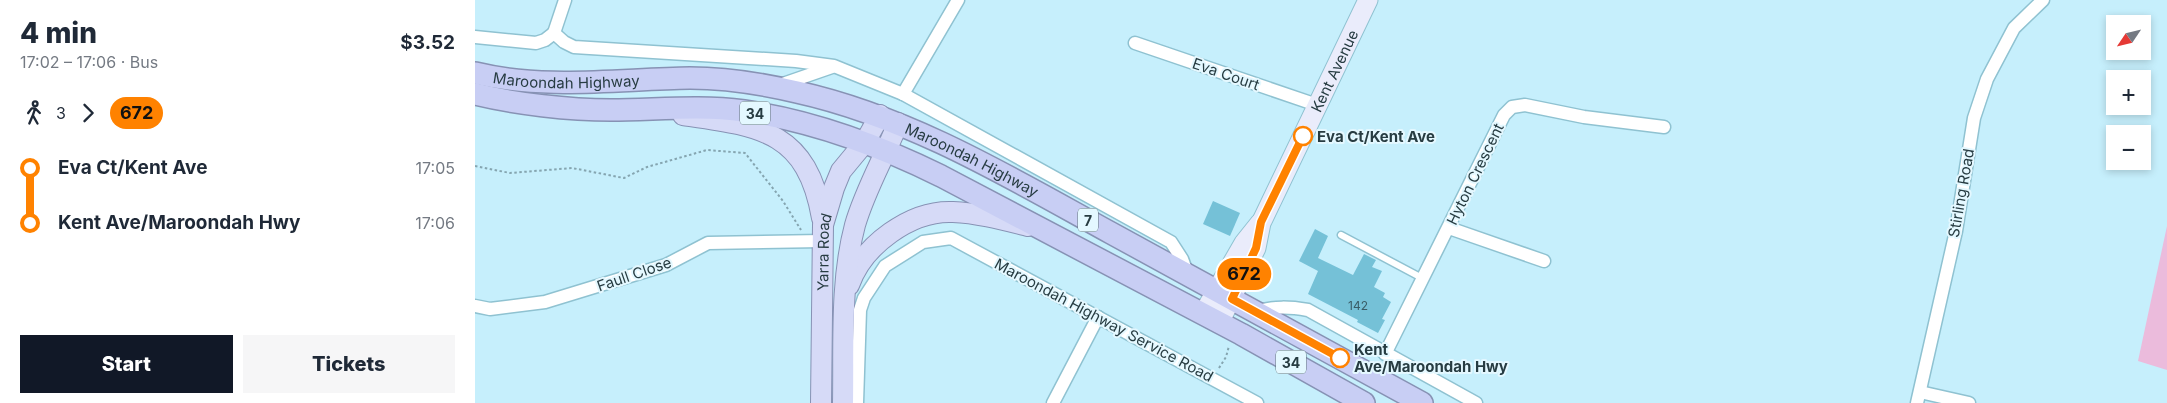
<!DOCTYPE html>
<html lang="en">
<head>
<meta charset="utf-8">
<style>
	body { margin:0; font-family:Inter,sans-serif; background:#f6f6f7; color:#1f2937; height:100vh; display:flex; flex-direction:column; font-size:19px; white-space:nowrap }
	* { box-sizing:border-box; margin:0 }
	p { font-size:16px; color:#747a83 }
	.icon { flex:none; width:28px; height:28px; fill:none; stroke:currentColor; stroke-width:2; stroke-linecap:round; stroke-linejoin:round }
	.map { position:relative; flex:1; overflow:hidden }
	.side { display:flex; flex-direction:column; background:#fff; width:475px }
	.side>* { flex:none }
	.badge { padding:0 10px; border-radius:16px; font-size:18px; line-height:32px }
	.needle { width:32px; rotate:235deg }
	.controls { position:absolute; left:1631px; top:15px; display:grid; gap:10px }
	.controls a { display:grid; place-items:center; width:45px; height:45px; border-radius:0px; background:#fff; box-shadow:0 2px 8px #0003; font-size:25px }
	.map>.badge { position:absolute; translate:-50% -50%; box-shadow:0 0 0 2px #fff }
	.legs { display:flex; align-items:center; gap:8px; height:55px; padding:0 20px; font-size:16px }
	.legs p { margin-inline-start:auto }
	.head { display:flex; align-items:center; justify-content:space-between; height:85px; padding:0 20px }
	h1 { font-size:28px; font-weight:800; line-height:38px }
	.primary-button { display:flex; gap:10px; margin-top:auto; padding:10px 20px }
	.primary-button a { flex:1; height:58px; border-radius:0px; background:#111827; color:#fff; font-size:20px; font-weight:800; line-height:58px; text-align:center }
	.primary-button a+a { background:#f6f6f7; color:#1f2937 }
	ul { padding:0 20px; list-style:none }
	li { display:flex; align-items:center; gap:18px; height:55px; font-size:19px }
	li i { display:grid; place-items:center; width:8px; height:100%; margin:0 6px; background:currentColor }
	li i::after { content:''; width:12px; height:12px; margin:-6px; border:4px solid; border-radius:50%; background:#fff }
	li p { margin-inline-start:auto }
	li:first-child i { background:linear-gradient(#0000 50%,currentColor 0) }
	li:last-child i { background:linear-gradient(currentColor 50%,#0000 0) }
	main { display:flex; flex:1; min-height:0 }
	.map>svg:first-child { display:block }
	.green { fill:#ebbbdc }
	.building { fill:#75c1d7 }
	.lines { fill:none; stroke-linecap:round; stroke-linejoin:round }
	.service-casing { stroke:#8fc2d1; stroke-width:9 }
	.minor-casing { stroke:#8fc2d1; stroke-width:15 }
	.secondary-casing { stroke:#8fc2d1; stroke-width:21 }
	.primary-casing { stroke:#8792b4; stroke-width:22 }
	.trunk-casing { stroke:#8792b4; stroke-width:24 }
	.path { stroke:#85a5b0; stroke-width:2; stroke-dasharray:2.5 2.5; stroke-linecap:butt }
	.service { stroke:#fff; stroke-width:6 }
	.minor { stroke:#fff; stroke-width:12 }
	.secondary { stroke:#eaecfb; stroke-width:19 }
	.primary { stroke:#d6daf7; stroke-width:20 }
	.trunk { stroke:#c8cef4; stroke-width:21 }
	.line-1-casing { stroke:#fff; stroke-width:11 }
	.line-1 { stroke:#ff8200; stroke-width:8 }
	.stop-1-dot { fill:#fff; stroke:#ff8200; stroke-width:2.5 }
	.labels { text-anchor:middle; dominant-baseline:central; stroke-width:4; stroke-linejoin:round; paint-order:stroke }
	.number-label { font-size:12px; fill:#3a5d67 }
	.shield { fill:#e4f8ff; stroke:#60747b; stroke-width:1 }
	.shield-label { font-size:14px; font-weight:bold; fill:#273c42 }
	.street-label { font-size:15px; fill:#273c42; stroke:#e4f8ff }
	.stop-label { font-size:15px; font-weight:bold; fill:#273c42; stroke:#e4f8ff; text-anchor:start }
</style>
</head>
<body>
<main>
<section class="side">
<div class="head"><div><h1>4 min</h1><p>17:02 – 17:06 · Bus</p></div><b>$3.52</b></div>
<div class="legs"><svg class="icon" aria-label="walk" viewBox="0 0 24 24"><circle cx="13" cy="4" r="2"/><path d="M13 8l-2 6 4 7M11 14l-3 7M7 12l3-4h3l4 4"/></svg>3<svg class="icon" aria-label="forward" viewBox="0 0 24 24"><path d="M9 5l7 7-7 7"/></svg><b class="badge" style="background:#ff8200;color:#111">672</b></div>
<ul>
<li><i style="color:#ff8200"></i><b>Eva Ct/Kent Ave</b><p>17:05</p></li>
<li><i style="color:#ff8200"></i><b>Kent Ave/Maroondah Hwy</b><p>17:06</p></li>
</ul>
<div class="primary-button"><a>Start</a><a>Tickets</a></div>
</section>
<div class="map">
<svg width="1692" height="403" viewBox="0 0 1692 403">
	<rect width="100%" height="100%" fill="#c6effc"/>
	<polygon class="green" points="1692,226 1692,370 1663,361"/>
	<g class="building">
		<polygon points="738,201 765,213 755,236 728,224"/>
		<polygon points="840,229 853,236 843,258 878,275 889,254 901,260 897,267 907,271 899,287 910,293 908,297 916,302 907,319 910,320 903,333 882,322 883,320 833,294 843,271 824,261"/>
	</g>
	<g class="lines">
		<defs>
			<polyline id="service" points="866,235 947,278"/>
			<g id="minor">
				<polyline points="79,33 89,42 99,47 321,61 359,66 428,94 696,242 707,259 713,275"/>
				<polyline points="79,33 90,0"/>
				<polyline points="0,37 61,43 70,40 79,33"/>
				<polyline points="660,43 842,105"/>
				<polyline points="302,86 357,67"/>
				<polyline points="428,94 483,0"/>
				<polyline points="974,228 1069,261"/>
				<polyline points="0,306 15,309 70,302 191,265 233,243 347,241"/>
				<path d="M781,312C799,306 815,307 833,310L1001,403"/>
				<polyline points="910,354 1029,115 1037,107 1050,105 1109,117 1189,127"/>
				<polyline points="1445,392 1494,403"/>
				<polyline points="382,403 385,310 389,298 410,266 448,242 476,238 782,403"/>
				<polyline points="578,403 623,317"/>
				<polyline points="1442,403 1481,231 1499,118 1512,79 1539,28 1568,0"/>
			</g>
			<g id="secondary">
				<polyline points="728,314 769,243 785,223"/>
				<path id="s1" d="M744,323L781,248L786,223L893,0"/>
			</g>
			<g id="primary">
				<path d="M208,115C284,126 332,130 347,218"/>
				<path d="M374,285C388,245 436,210 478,212C503,213 529,220 553,226"/>
				<path id="s2" d="M346,403L348,225L359,188L366,171L390,142L405,115"/>
				<path d="M368,403C369,345 365,281 380,225C390,190 410,156 423,123"/>
			</g>
			<g id="trunk">
				<path id="s3" d="M0,73C70,90 144,79 215,78C251,78 288,84 322,92C435,117 536,178 636,233C739,290 843,346 947,403"/>
				<path d="M0,94C40,104 95,110 136,110C180,110 224,105 269,111C339,121 403,145 466,176L766,334L889,403"/>
			</g>
		</defs>
		<use href="#service" class="service-casing"/>
		<use href="#minor" class="minor-casing"/>
		<use href="#secondary" class="secondary-casing"/>
		<use href="#primary" class="primary-casing"/>
		<use href="#trunk" class="trunk-casing"/>
		<g class="path">
			<polyline points="0,166 35,173 97,168 149,178 172,167 232,150 270,153 308,201 326,230"/>
			<polyline points="744,368 751,357 754,346"/>
		</g>
		<use href="#service" class="service"/>
		<use href="#minor" class="minor"/>
		<use href="#secondary" class="secondary"/>
		<use href="#primary" class="primary"/>
		<use href="#trunk" class="trunk"/>
	</g>
	<g class="lines">
		<defs>
			<polyline id="line-1" points="828,136 786,222 781,248 757,299 865,358"/>
		</defs>
		<use href="#line-1" class="line-1-casing"/>
		<use href="#line-1" class="line-1"/>
	</g>
	<g class="stop-1-dot">
		<circle cx="828" cy="136" r="9"/>
		<circle cx="865" cy="358" r="9"/>
	</g>
	<g class="labels">
		<g class="number-label">
			<text x="883" y="305">142</text>
		</g>
		<g class="shield">
			<rect x="265" y="101.5" width="30" height="23" rx="4"/>
			<rect x="603" y="208.5" width="20" height="23" rx="4"/>
			<rect x="801" y="350.5" width="30" height="23" rx="4"/>
		</g>
		<g class="shield-label">
			<text x="280" y="113">34</text>
			<text x="613" y="220">7</text>
			<text x="816" y="362">34</text>
		</g>
		<g class="street-label">
			<text stroke="none"><textPath href="#s1" startOffset="278">Kent Avenue</textPath></text>
			<text transform="translate(751 74) rotate(19)">Eva Court</text>
			<text stroke="none"><textPath href="#s3" startOffset="92">Maroondah Highway</textPath></text>
			<text stroke="none"><textPath href="#s3" startOffset="512">Maroondah Highway</textPath></text>
			<text transform="translate(1000 174) rotate(-64)">Hyton Crescent</text>
			<text transform="translate(1486 193) rotate(-80)">Stirling Road</text>
			<text stroke="none"><textPath href="#s2" startOffset="151">Yarra Road</textPath></text>
			<text transform="translate(159 274) rotate(-19)">Faull Close</text>
			<text transform="translate(629 320) rotate(28)">Maroondah Highway Service Road</text>
		</g>
		<g class="stop-label">
			<text x="842" y="136">Eva Ct/Kent Ave</text>
			<text x="879" y="349">Kent<tspan x="879" dy="17">Ave/Maroondah Hwy</tspan></text>
		</g>
	</g>
</svg>
<div class="controls">
<a><svg class="needle" viewBox="-14 -14 28 28"><path d="M0-13l5 13h-10z" fill="#e53935"/><path d="M0 13l5-13h-10z" fill="#747a83"/></svg></a>
<a>+</a>
<a>−</a>
</div>
<b class="badge" style="left:769px;top:274px;background:#ff8200;color:#111">672</b>
</div>
</main>
</body>
</html>
